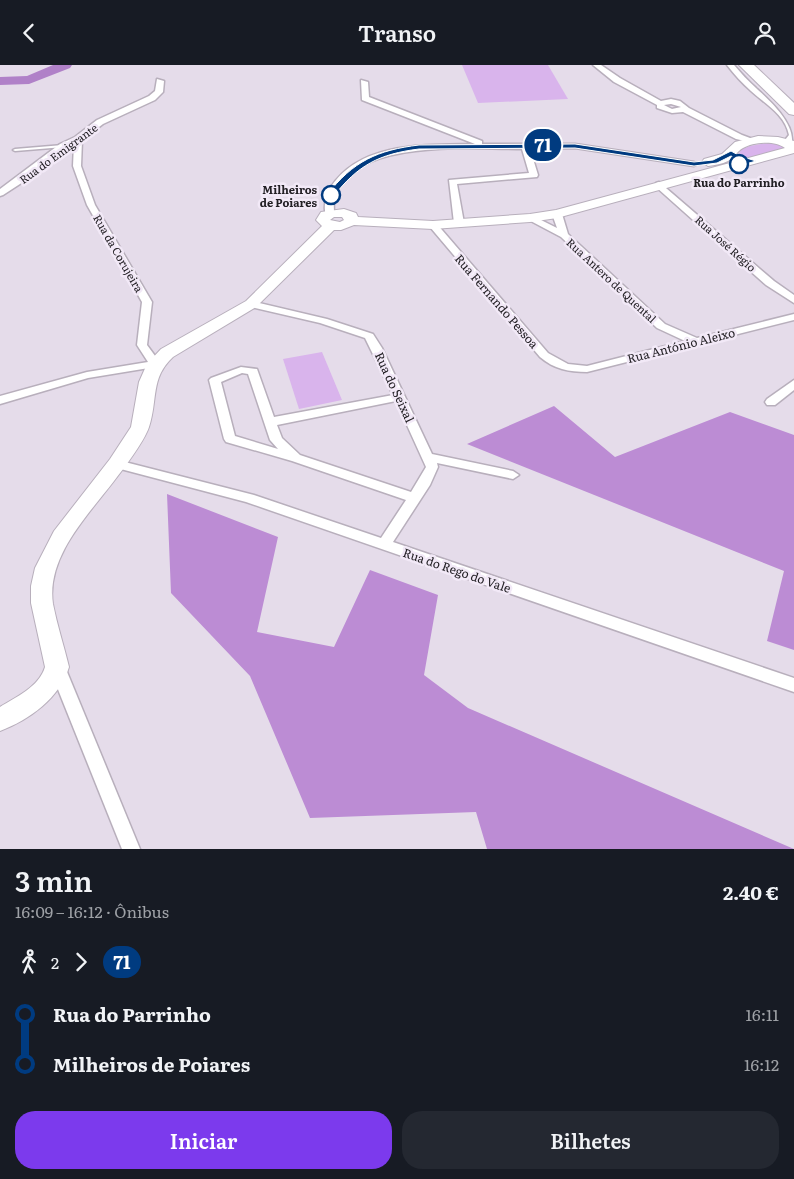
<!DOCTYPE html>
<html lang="pt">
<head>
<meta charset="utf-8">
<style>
	body { margin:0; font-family:Literata,serif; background:#242831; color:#f1f3f6; height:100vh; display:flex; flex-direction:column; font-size:19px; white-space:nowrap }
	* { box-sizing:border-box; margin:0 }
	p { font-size:16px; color:#9ea1a6 }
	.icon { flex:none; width:28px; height:28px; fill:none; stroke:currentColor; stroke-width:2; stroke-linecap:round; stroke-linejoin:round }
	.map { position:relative; height:784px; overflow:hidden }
	.drawer { display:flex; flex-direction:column; background:#171b24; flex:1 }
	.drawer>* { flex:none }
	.badge { padding:0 10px; border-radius:16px; font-size:18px; line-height:32px }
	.map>.badge { position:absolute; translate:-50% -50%; box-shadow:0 0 0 2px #fff }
	.legs { display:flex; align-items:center; gap:8px; height:55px; padding:0 15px; font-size:16px }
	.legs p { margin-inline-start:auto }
	.head { display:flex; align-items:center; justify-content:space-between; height:85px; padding:0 15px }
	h1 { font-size:28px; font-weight:600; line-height:38px }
	.primary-button { display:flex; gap:10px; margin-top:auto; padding:10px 15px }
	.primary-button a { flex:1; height:58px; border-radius:20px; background:#7c3aed; color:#fff; font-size:20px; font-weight:600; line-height:58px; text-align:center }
	.primary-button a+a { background:#242831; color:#f1f3f6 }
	ul { padding:0 15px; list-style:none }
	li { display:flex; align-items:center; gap:18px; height:50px; font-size:19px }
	li i { display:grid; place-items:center; width:8px; height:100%; margin:0 6px; background:currentColor }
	li i::after { content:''; width:12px; height:12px; margin:-6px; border:4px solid; border-radius:50%; background:#171b24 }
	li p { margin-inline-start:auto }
	li:first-child i { background:linear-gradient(#0000 50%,currentColor 0) }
	li:last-child i { background:linear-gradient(currentColor 50%,#0000 0) }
	header { display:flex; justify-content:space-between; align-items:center; height:65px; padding:0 15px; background:#171b24; font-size:22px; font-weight:600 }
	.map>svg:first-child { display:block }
	.green { fill:#d9b4ec }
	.forest { fill:#bc8cd4 }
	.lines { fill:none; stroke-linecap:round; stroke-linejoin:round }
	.river { fill:#b081c8; fill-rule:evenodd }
	.lane-casing { stroke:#b8afbc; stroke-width:3 }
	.street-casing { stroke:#b8afbc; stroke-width:3 }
	.secondary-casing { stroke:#b8afbc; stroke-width:2 }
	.highway-casing { stroke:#b8afbc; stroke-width:2 }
	.lane { fill:#fff; fill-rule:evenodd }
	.street { fill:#fff; fill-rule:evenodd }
	.secondary { fill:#fff; fill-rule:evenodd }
	.highway { fill:#fff; fill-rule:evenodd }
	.line-1 { fill:#003b80; stroke:#fff }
	.stop-1-dot { fill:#fff; stroke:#003b80; stroke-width:2.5 }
	.labels { text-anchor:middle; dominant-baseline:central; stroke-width:5; stroke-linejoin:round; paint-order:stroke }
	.far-street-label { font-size:11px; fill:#232025; stroke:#f2e9f7 }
	.far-stop-label { font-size:11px; font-weight:bold; fill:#232025; stroke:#f2e9f7 }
	.street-label { font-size:12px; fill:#232025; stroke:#f2e9f7 }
</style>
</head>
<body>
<header><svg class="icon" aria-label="back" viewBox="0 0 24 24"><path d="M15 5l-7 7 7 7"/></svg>Transo<svg class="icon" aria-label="person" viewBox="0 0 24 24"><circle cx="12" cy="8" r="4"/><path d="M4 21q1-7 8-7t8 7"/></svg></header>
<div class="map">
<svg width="794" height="784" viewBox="0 0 794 784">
	<rect width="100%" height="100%" fill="#e5dcea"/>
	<g class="green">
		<polygon points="462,0 548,0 568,34 478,38"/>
		<polygon points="773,77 787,80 784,84 748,94 739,91 740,85 750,81"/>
		<polygon points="322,287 342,335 299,344 283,294"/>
	</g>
	<g class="forest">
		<polygon points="554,341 615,392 730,347 794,370 794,585 767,576 784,506 467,379"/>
		<polygon points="167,429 278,472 257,567 334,582 370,505 438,530 424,610 468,643 794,784 487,784 476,747 310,753 250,611 171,528"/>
	</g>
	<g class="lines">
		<polygon class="river" points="53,0 72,0 70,3 29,19 0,20 0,12 27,11"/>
		<defs>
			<polygon id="lane" points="63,80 64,80 64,82 15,86 13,85 15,84"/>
			<g id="street">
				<path d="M593,0H601L620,13L661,36L671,34L680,36L689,43L742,70L758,76L754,78L736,74L683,47L672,48L657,43V40L614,17ZM671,39L681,42L672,44L664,40Z"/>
				<path d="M727,0H734C741,8 748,16 756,23C768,34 794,57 792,77L785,75L789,70C785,49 765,39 751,26C742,18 734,9 727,0Z"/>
				<polygon points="157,14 164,16 163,27 155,35 103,59 82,75 81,101 95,140 152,237 147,280 161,299 155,302 88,313 0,339 0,331 87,307 148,297 137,280 142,237 87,140 73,101 74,79 66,83 23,117 3,130 0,131 0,124 60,79 75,72 97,55 149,31 155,26"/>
				<path d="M361,15L368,17L369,32L482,76V79H575L694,97L698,99L694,101L575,83L530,84L538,110L537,112L457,119L464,158L459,161L454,158L449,115L529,108L522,84C475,84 355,73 335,130C333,136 334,143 334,149L329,152L326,151C323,142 326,130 331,122C361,76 427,80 475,79L362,35Z"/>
				<polygon points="659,117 774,216 794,230 794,238 766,220 656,122 656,118"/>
				<path d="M557,146L562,149L568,169L665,259L697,273L794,249V255L587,307C569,307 554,304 540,292L430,162V158H436L548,288L568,299L587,301L685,276L657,263L561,172L525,153L527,151H533L557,163L552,149Z"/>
				<path d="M251,236L327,254L373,269L382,283L432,389L513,406L519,410L513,414L437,398L438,402L430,420L393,477L794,613V627L246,437L113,402L111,399L117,395L254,430L381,473L406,435L292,396L226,377L224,374L209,315L211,313L241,302L257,304L274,352L393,330L365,273L320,258L247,241L246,239ZM242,308L248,309L270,375L278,384L235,371L221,317ZM396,336L426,402L411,427L300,390L282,373L277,360Z"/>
				<polygon points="794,315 794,325 775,340 767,340 765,337 767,334"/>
				<polygon points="57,596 62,597 65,602 140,784 122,784 49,602 52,597"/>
			</g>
			<path id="secondary" d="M758,71L778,72L794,76V88L557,153L530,157L433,164L354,160L341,165H334L256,242L173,292C150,313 158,335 149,362C144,377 124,403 114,416C88,450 46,492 53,539C57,560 64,581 69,602C60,633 29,655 0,666V642C16,632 39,622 45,602L31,538V521L35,503L54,466L110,394L131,362L139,317L147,299L161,284L246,236L322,161L316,155L321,147L344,144L356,148L358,152L433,156L530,149L556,145L785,83C775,75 754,77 743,83C737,86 734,93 728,96C722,99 715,100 708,101L702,97L704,94L722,89L735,77ZM342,152L344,155L340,157L330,155L334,152Z"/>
			<polygon id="highway" points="739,0 754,0 794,38 794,50 789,49"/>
		</defs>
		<use href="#lane" class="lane-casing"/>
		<use href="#street" class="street-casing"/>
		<use href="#secondary" class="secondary-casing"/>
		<use href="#highway" class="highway-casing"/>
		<use href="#lane" class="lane"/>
		<use href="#street" class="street"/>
		<use href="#secondary" class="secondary"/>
		<use href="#highway" class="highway"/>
	</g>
	<path class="line-1" d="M575,79L694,97L713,95L731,86L740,91L756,96L739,101L737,100V97L743,96L731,91L717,98L694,101L575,83L419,84C379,89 358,100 333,132L327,130C353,96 378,85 419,80Z"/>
	<g class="stop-1-dot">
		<circle cx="739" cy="99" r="9"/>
		<circle cx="331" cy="130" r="9"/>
	</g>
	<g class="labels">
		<g class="far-street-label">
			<text transform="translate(58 88) rotate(-36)">Rua do Emigrante</text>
			<text transform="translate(726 178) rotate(42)">Rua José Régio</text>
			<text transform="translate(119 188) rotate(60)">Rua da Corujeira</text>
			<text transform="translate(612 215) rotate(43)">Rua Antero de Quental</text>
		</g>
		<g class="far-stop-label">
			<text x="739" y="117">Rua do Parrinho</text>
			<text x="317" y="124" text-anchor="end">Milheiros<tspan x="317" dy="13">de Poiares</tspan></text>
		</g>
		<g class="street-label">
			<text transform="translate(497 236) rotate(49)">Rua Fernando Pessoa</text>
			<text transform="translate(681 280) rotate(-14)">Rua António Aleixo</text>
			<text transform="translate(395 322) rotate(65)">Rua do Seixal</text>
			<text transform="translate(457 505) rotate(19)">Rua do Rego do Vale</text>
		</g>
	</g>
</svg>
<b class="badge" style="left:543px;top:80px;background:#003b80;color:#fff">71</b>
</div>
<section class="drawer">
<div class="head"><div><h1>3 min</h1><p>16:09 – 16:12 · Ônibus</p></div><b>2.40 €</b></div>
<div class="legs"><svg class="icon" aria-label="walk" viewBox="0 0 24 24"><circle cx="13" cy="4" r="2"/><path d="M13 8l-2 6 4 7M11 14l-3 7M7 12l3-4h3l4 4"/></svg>2<svg class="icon" aria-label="forward" viewBox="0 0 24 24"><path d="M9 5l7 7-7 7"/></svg><b class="badge" style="background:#003b80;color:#fff">71</b></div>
<ul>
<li><i style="color:#003b80"></i><b>Rua do Parrinho</b><p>16:11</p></li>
<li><i style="color:#003b80"></i><b>Milheiros de Poiares</b><p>16:12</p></li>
</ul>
<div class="primary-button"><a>Iniciar</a><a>Bilhetes</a></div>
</section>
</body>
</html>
